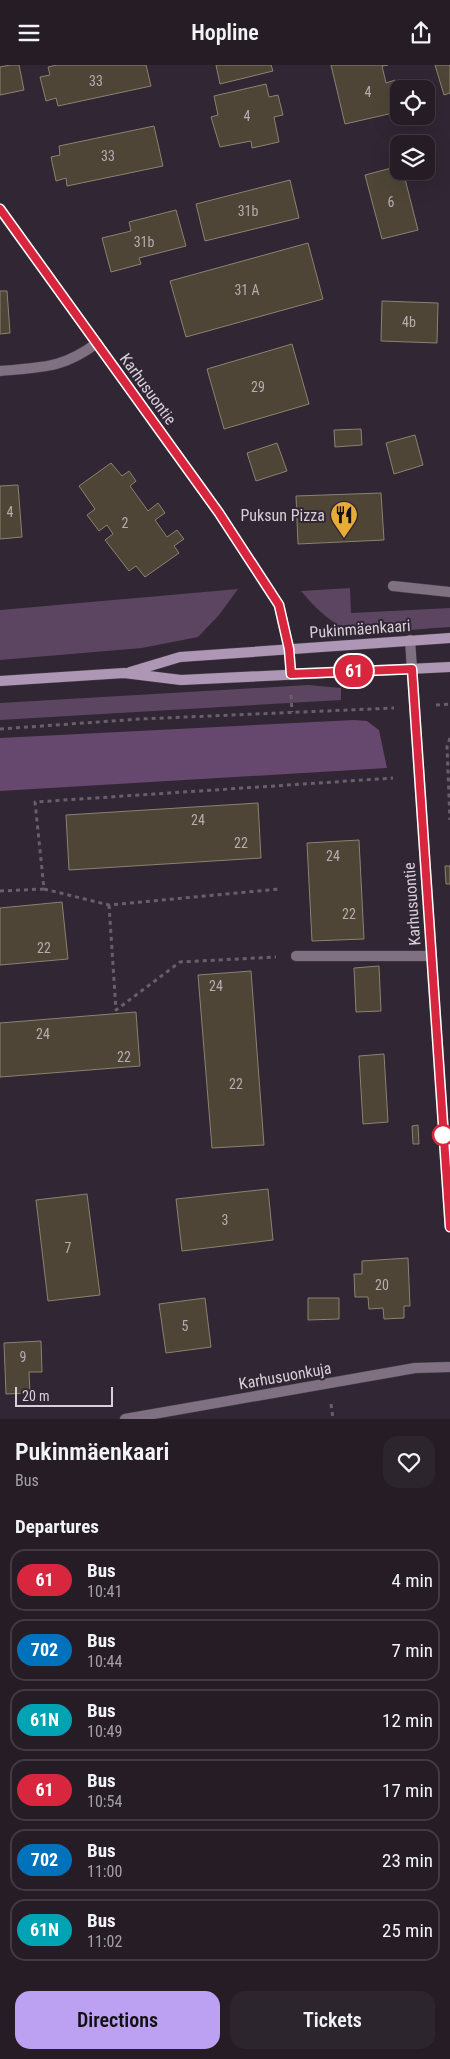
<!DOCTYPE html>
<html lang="en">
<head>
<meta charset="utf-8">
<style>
	body { margin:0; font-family:"Roboto Condensed",sans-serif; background:#2d252e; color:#f1f3f6; height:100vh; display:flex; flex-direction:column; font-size:19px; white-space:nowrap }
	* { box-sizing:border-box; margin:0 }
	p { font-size:16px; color:#a3a1a7 }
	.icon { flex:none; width:28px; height:28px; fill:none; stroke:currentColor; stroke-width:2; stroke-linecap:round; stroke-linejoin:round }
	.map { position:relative; height:1354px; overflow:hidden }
	.drawer { display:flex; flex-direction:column; background:#251c26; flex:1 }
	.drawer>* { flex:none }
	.badge { padding:0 10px; border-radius:16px; font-size:18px; line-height:32px }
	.tools { position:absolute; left:390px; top:15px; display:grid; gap:10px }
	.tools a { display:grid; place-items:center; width:45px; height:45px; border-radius:10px; background:#251c26; box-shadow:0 5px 20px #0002,0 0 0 1px #423a43; font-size:25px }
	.scale { position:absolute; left:15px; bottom:12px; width:98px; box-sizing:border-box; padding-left:5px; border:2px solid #d7d0d8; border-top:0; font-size:14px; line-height:18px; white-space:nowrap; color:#d7d0d8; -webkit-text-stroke:4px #312633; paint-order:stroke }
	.map>.badge { position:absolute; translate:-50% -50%; box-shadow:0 0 0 2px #fff }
	h2 { padding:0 15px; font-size:19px; line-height:45px }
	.round { display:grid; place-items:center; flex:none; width:52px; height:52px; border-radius:15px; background:#2d252e }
	.summary { display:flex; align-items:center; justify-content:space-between; height:85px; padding:0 15px }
	h1 { font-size:24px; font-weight:600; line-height:38px }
	.primary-button { display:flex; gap:10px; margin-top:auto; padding:10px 15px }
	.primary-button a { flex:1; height:58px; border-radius:15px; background:#bca0f2; color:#111; font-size:20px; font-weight:600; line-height:58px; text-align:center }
	.primary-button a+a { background:#2d252e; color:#f1f3f6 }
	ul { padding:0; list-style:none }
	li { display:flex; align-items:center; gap:15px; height:62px; margin:0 10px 8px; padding:0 5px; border:2px solid #423a43; border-radius:15px }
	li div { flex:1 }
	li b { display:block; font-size:19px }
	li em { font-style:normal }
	li .badge { min-width:55px; font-weight:700; text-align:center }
	header { display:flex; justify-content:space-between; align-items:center; height:65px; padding:0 15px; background:#251c26; font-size:22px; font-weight:600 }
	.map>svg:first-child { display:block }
	.green { fill:#5b4561 }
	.forest { fill:#66476d }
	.building { fill:#4e4536; stroke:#8c8271 }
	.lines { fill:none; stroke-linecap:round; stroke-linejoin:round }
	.service-casing { stroke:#4c414d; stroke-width:11 }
	.minor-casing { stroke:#4c414d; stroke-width:11 }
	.tertiary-casing { stroke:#4c414d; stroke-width:11 }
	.secondary-casing { stroke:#4c414d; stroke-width:11 }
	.path { stroke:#695f6b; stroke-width:3; stroke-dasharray:4 4; stroke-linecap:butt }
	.service { stroke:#7f7082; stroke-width:10 }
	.minor { stroke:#7f7082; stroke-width:10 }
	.tertiary { stroke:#7f7082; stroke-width:10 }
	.secondary { stroke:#ae97b4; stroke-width:10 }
	.line-casing { stroke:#fff; stroke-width:11 }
	.line { stroke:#d7263d; stroke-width:8 }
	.stop-dot { fill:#fff; stroke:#d7263d; stroke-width:2.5 }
	.labels { text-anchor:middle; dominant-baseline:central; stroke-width:4; stroke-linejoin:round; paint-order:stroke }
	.number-label { font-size:14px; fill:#b5adb0 }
	.street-label { font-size:16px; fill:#d7d0d8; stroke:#312633 }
	.poi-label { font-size:16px; fill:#d7d0d8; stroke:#312633; text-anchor:end }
</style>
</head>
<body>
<header><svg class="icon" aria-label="menu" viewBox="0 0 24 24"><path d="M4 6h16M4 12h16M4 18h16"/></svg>Hopline<svg class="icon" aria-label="share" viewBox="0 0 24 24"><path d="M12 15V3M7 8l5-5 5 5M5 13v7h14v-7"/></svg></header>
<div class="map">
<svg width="450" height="1354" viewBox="0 0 450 1354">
	<rect width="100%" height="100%" fill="#312633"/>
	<g class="green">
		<path d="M350,523L351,548L450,543V562C424,563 364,572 342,562C326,554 313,540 301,526Z"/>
		<polygon points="238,524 219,550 198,572 142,583 0,595 0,545"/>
		<polygon points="308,620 341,623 341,635 0,655 0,638"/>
	</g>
	<polygon class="forest" points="354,655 367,656 379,665 387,703 0,726 0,673"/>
	<g class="building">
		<polygon points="10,0 19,0 24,25 0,30 0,2"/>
		<polygon points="57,0 146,0 151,21 58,41 56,33 46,36 40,12 50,10 48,2"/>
		<polygon points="216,0 271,0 273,6 220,19"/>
		<polygon points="331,0 388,0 382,1 386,18 395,15 399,32 399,39 391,41 393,48 345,59"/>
		<polygon points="435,0 450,0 450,28 444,30"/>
		<polygon points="266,19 269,32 278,30 283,50 274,52 279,77 252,83 251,76 220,82 211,52 218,50 214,31"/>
		<polygon points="154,61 163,101 67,121 66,113 56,116 51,92 60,90 59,81"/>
		<polygon points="399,101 399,106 403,106 418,165 382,174 365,110"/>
		<polygon points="290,115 299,153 205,176 196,139"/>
		<polygon points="176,145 186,181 139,193 141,199 111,207 102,173 131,166 129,157"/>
		<polygon points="308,178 323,234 186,272 170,216"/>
		<polygon points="0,226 7,226 10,268 0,269"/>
		<polygon points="382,236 438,238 437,278 381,276"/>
		<polygon points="292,279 309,339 224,364 207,304"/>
		<polygon points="361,364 362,380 335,382 334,365"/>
		<polygon points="415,370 423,400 394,409 386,378"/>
		<polygon points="277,378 287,406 256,416 247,388"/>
		<polygon points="111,398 122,411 129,406 136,416 130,421 148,446 158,438 165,448 155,455 167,472 177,465 184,474 174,481 179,488 145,512 136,501 129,506 105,475 113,469 107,460 99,466 87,450 95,444 79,421"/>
		<polygon points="18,420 22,472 0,474 0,421"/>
		<polygon points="381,428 384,475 298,479 296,431"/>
		<polygon points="258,738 261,793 69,805 66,750"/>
		<polygon points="359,775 364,874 312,876 307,778"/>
		<polygon points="445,801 450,801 450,819 446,819"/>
		<polygon points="62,837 68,894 0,900 0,843"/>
		<polygon points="379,901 381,946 356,947 354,903"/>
		<polygon points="251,906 264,1080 212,1083 198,910"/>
		<polygon points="136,947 140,1001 0,1012 0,958"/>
		<polygon points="384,989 388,1057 363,1059 359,991"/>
		<polygon points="418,1060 419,1079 413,1079 412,1061"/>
		<polygon points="268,1124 273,1175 182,1186 176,1134"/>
		<polygon points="87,1129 100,1230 48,1236 36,1135"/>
		<polygon points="408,1193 410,1241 404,1241 404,1253 384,1254 383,1243 369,1244 368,1232 355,1232 354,1209 362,1209 362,1196"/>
		<polygon points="205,1233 211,1282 166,1288 159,1239"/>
		<polygon points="308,1233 339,1233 339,1254 308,1255"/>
		<polygon points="41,1276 42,1307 29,1307 30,1328 6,1329 4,1278"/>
	</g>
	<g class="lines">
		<defs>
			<g id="service">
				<polyline points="393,521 450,527"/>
				<polyline points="296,891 431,891"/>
			</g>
			<g id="minor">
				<path d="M0,306C42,302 62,304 97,278"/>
				<polyline points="125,1354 415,1303 450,1302"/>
			</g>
			<g id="tertiary">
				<polyline points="0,144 219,448 279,540 289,584 291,609"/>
				<polyline points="410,575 450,1161"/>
			</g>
			<g id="secondary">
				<polyline points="130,607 180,592 450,573"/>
				<polyline points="0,616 124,608 181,615 450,602"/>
			</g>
		</defs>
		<use href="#service" class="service-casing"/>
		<use href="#minor" class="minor-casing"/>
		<use href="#tertiary" class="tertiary-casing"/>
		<use href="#secondary" class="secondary-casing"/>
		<g class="path">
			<polyline points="291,630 292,647"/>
			<polyline points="436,640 450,639"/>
			<polyline points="0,664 140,654 394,643"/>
			<polyline points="450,673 447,682 450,755"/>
			<polyline points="44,824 109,840 279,824"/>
			<polyline points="0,826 44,824 35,737 393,713"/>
			<polyline points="109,840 116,945 180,897 276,892"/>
			<polyline points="331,1339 333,1354"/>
		</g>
		<use href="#service" class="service"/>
		<use href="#minor" class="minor"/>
		<use href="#tertiary" class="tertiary"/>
		<use href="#secondary" class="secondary"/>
	</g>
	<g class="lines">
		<defs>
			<polyline id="line" points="0,144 219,448 279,540 289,584 291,609 412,604 450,1162"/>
		</defs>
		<use href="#line" class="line-casing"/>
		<use href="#line" class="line"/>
	</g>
	<defs>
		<symbol id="restaurant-pin" viewBox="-11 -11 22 30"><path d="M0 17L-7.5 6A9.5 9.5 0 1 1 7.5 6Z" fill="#e7ac37" stroke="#312633"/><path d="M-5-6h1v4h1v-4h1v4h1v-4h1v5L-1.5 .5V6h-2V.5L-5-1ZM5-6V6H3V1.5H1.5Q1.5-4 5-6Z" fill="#111"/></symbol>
	</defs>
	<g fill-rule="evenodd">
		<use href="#restaurant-pin" x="328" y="434" width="32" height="43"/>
	</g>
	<circle class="stop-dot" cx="443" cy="1070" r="10"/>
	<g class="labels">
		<g class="number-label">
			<text x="96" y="16">33</text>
			<text x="368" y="27">4</text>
			<text x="247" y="51">4</text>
			<text x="108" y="91">33</text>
			<text x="391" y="137">6</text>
			<text x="248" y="146">31b</text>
			<text x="144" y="177">31b</text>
			<text x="247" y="225">31 A</text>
			<text x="409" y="257">4b</text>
			<text x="258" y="322">29</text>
			<text x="10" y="447">4</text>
			<text x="125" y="458">2</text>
			<text x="198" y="755">24</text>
			<text x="241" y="778">22</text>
			<text x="333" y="791">24</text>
			<text x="349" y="849">22</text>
			<text x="44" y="883">22</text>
			<text x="216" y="921">24</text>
			<text x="43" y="969">24</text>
			<text x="124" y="992">22</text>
			<text x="236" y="1019">22</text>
			<text x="225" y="1155">3</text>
			<text x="68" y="1183">7</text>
			<text x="382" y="1220">20</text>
			<text x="185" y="1261">5</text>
			<text x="23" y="1292">9</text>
		</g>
		<g class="street-label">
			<text transform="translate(148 324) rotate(54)">Karhusuontie</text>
			<text transform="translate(360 564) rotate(-4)">Pukinmäenkaari</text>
			<text transform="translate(412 839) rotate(-94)">Karhusuontie</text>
			<text transform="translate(285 1311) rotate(-10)">Karhusuonkuja</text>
		</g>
		<g class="poi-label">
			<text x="325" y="450">Puksun Pizza</text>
		</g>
	</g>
</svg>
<div class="tools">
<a><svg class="icon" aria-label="locate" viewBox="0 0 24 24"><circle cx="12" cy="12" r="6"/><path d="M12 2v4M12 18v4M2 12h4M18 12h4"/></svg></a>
<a><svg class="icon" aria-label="layers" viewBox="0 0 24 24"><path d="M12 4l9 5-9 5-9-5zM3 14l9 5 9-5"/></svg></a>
</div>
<div class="scale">20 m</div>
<b class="badge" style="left:354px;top:606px;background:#d7263d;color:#fff">61</b>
</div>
<section class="drawer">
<div class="summary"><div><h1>Pukinmäenkaari</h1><p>Bus</p></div><a class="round"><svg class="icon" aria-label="heart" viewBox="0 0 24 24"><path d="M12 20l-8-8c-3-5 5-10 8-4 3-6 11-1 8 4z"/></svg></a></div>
<h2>Departures</h2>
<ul>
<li><span class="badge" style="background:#d7263d;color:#fff">61</span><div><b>Bus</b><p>10:41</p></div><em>4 min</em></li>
<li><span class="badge" style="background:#0072bc;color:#fff">702</span><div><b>Bus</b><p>10:44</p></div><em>7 min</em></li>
<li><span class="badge" style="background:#00a3b4;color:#fff">61N</span><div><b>Bus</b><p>10:49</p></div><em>12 min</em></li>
<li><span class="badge" style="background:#d7263d;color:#fff">61</span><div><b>Bus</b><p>10:54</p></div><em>17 min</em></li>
<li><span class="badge" style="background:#0072bc;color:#fff">702</span><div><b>Bus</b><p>11:00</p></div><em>23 min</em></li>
<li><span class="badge" style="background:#00a3b4;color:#fff">61N</span><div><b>Bus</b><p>11:02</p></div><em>25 min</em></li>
</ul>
<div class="primary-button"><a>Directions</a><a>Tickets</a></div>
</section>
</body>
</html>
